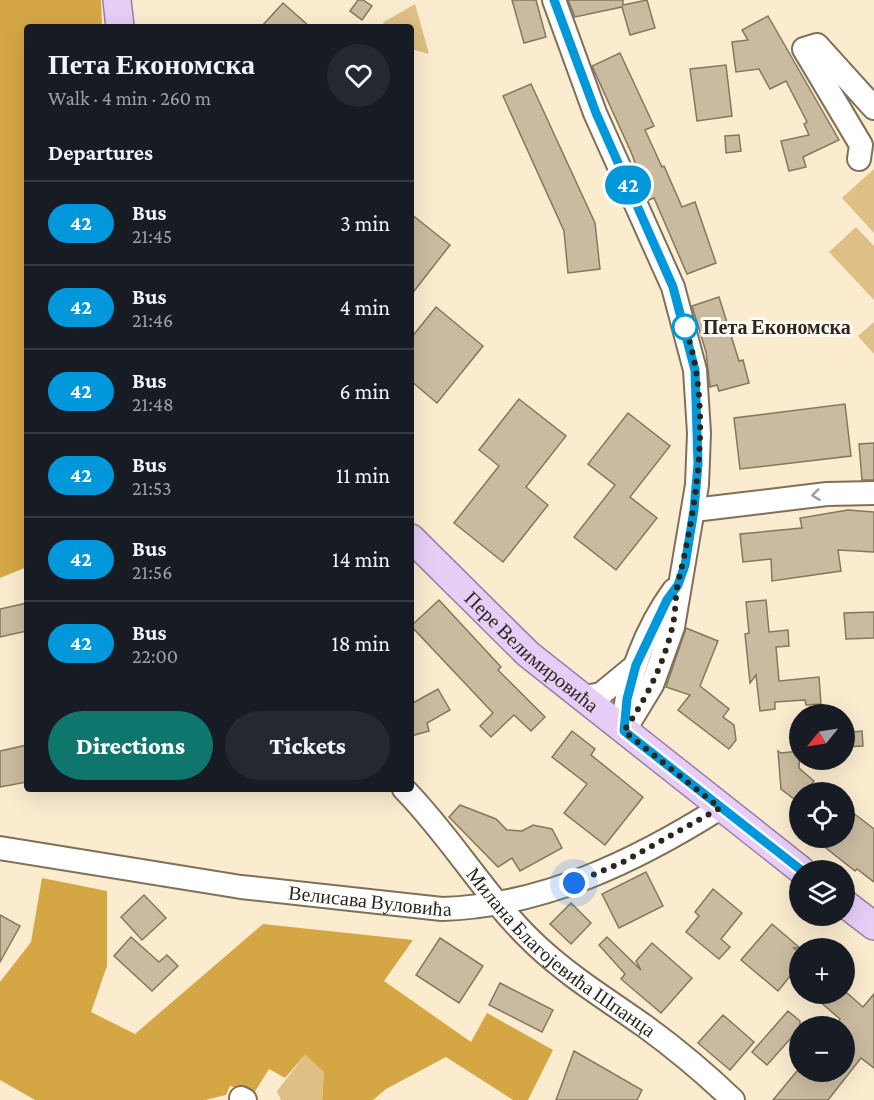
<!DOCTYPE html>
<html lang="en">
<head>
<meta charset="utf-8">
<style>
	body { margin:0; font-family:"Crimson Pro",serif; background:#242831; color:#f1f3f6; height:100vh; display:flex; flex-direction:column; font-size:22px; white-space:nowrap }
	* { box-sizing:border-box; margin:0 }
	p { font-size:20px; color:#9ea1a6 }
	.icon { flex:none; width:33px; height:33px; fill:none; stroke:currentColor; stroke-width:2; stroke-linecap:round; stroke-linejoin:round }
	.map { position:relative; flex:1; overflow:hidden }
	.drawer { position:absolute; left:24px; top:24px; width:390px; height:768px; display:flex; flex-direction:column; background:#171b24; border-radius:6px; box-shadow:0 6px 24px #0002 }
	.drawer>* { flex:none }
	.badge { padding:0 12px; border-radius:20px; font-size:21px; line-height:39px }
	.needle { width:39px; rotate:240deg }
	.fabs { position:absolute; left:789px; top:704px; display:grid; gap:12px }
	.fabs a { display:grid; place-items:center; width:66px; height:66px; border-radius:50%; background:#171b24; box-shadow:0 6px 24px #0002; font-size:30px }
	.you { position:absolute; width:30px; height:30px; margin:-15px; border:4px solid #fff; border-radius:50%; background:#1a73e8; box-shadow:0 0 0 9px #1a73e833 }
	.map>.badge { position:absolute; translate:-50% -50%; box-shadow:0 0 0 3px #fff }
	h2 { padding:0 24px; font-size:22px; line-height:54px }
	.round { display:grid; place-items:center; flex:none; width:63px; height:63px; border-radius:32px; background:#242831 }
	.summary { display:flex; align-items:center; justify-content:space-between; height:102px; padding:0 24px }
	h1 { font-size:28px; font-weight:800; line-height:45px }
	.cta { display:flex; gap:12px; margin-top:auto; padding:12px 24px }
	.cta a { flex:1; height:69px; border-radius:36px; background:#0f766e; color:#fff; font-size:24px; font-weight:800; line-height:69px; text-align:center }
	.cta a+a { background:#242831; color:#f1f3f6 }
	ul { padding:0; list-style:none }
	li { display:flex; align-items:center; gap:18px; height:84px; padding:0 24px; border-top:2px solid #363941 }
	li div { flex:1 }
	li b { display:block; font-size:22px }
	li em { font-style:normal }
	li .badge { min-width:66px; font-weight:700; text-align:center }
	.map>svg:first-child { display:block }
	.green { fill:#debf85 }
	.forest { fill:#d5a644 }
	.building { fill:#cabba0; stroke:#84775e; stroke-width:1.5 }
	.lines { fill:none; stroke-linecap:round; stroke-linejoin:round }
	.minor-casing { stroke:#7e7158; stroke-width:26 }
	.major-casing { stroke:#9a7ea7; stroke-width:30 }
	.minor { stroke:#fff; stroke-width:22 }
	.major { stroke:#e6cef7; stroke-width:27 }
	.oneway { stroke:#a09e99 }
	.line-casing { stroke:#fff; stroke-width:14 }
	.line { stroke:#0098da; stroke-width:9 }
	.walk { stroke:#2c271c; stroke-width:6; stroke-dasharray:0 10.8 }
	.stop-dot { fill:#fff; stroke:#0098da; stroke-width:3 }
	.labels { text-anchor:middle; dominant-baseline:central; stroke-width:6; stroke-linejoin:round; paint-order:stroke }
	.stop-label { font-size:20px; font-weight:bold; fill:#2c271c; stroke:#fdfaf5; text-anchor:start }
	.street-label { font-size:20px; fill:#2c271c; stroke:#fdfaf5 }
</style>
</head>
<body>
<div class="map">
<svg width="874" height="1100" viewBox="0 0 874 1100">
	<rect width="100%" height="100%" fill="#fbecd0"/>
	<g class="green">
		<polygon points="415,4 429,54 411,49 411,27 381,27 384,22"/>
		<polygon points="874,169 874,233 842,198"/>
		<polygon points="856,227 874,246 874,300 829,252"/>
		<polygon points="874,322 874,354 858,336"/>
		<polygon points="305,1055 324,1072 322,1100 281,1100 277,1091"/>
	</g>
	<g class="forest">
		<polygon points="0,0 101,0 102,27 27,27 27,567 0,578"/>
		<polygon points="42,878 107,891 107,966 91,1012 135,1034 263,924 413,940 384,981 471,1042 487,1013 553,1050 528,1100 513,1100 446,1057 386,1089 373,1100 322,1100 324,1072 305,1055 285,1078 269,1069 254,1093 230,1086 226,1095 205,1100 35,1100 0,1080 0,982 31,942"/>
	</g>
	<g class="building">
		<polygon points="358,0 363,0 372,6 362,20 350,11"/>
		<polygon points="512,0 536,0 546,37 524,43"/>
		<polygon points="568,0 623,0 623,5 647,0 655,28 630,35 622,7 575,17"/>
		<polygon points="283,3 310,27 261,27"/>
		<polygon points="768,16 839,140 803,157 806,167 789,171 781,141 809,135 804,124 807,122 786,81 770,89 759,69 736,72 732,42 748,40 742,30"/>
		<polygon points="620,53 654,126 645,130 662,167 664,166 682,207 695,202 716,263 687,274 654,198 649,200 631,152 592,66"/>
		<polygon points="726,65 732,116 697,121 690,69"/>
		<polygon points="531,84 595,223 600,269 568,273 564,231 503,96"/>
		<polygon points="739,135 741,151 726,153 725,136"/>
		<polygon points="411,214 450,245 411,295"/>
		<polygon points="719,297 739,361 743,360 749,383 719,391 717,385 710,387 706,352 692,306"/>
		<polygon points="436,307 483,346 437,403 411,381 411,338"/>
		<polygon points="519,399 566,436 526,487 548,505 503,562 454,523 499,466 479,450"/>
		<polygon points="845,404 851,456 740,469 734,418"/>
		<polygon points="628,413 670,446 630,497 657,518 616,570 574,537 615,485 588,464"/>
		<polygon points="874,443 874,480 862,480 859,444"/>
		<polygon points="848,510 874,512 874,552 838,550 841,571 772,581 771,559 743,562 740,534 802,528 800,518"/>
		<polygon points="439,600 501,667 498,670 545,717 531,731 514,715 491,737 480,726 493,713 411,626"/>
		<polygon points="766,600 769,632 788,630 789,646 776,647 779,681 819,677 821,704 806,705 805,700 775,702 775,709 760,711 756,675 750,683 745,634 749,633 746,602"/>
		<polygon points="27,603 27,631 0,637 0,609"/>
		<polygon points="874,612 874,638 846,639 844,613"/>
		<polygon points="686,628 718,641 700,686 729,709 723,717 734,725 736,740 729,749 678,710 690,695 666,687"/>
		<polygon points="438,689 450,710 427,723 429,731 411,736 411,704"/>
		<polygon points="572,731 595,749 591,755 643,797 605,845 564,813 587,784 552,757"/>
		<polygon points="862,731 863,746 844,747 844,733"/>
		<polygon points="27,745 27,782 0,787 0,751"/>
		<polygon points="778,751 781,753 800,751 799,768 814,781 806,792 800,792 798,802 781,789"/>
		<polygon points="460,805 496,819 507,830 522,831 533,825 552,829 562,848 520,871 512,858 498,867 449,817"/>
		<polygon points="844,806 874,829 874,882 857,869 855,871 812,837 844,837"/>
		<polygon points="646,872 663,906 619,928 602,894"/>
		<polygon points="713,889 742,913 721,939 730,947 719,959 686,932 699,916 695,912"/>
		<polygon points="144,895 166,918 142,940 121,917"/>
		<polygon points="571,903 591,923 571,944 550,924"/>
		<polygon points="0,915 20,926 0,962"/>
		<polygon points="772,924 800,948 794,948 800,953 800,964 778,991 741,960"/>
		<polygon points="131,937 159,962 167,955 178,966 152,991 114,956"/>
		<polygon points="607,937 641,970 636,961 652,943 692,978 661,1013 621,979 625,974 599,945"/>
		<polygon points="440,938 483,966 459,1003 416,975"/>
		<polygon points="500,983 553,1010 542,1032 489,1005"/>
		<polygon points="810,993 847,993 863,1007 874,994 874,1068 861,1058 828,1100 773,1100 797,1071 844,1071 844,1026 834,1026 840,1019"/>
		<polygon points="788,1011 800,1021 800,1028 767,1065 752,1052"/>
		<polygon points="723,1015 754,1042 730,1070 698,1043"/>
		<polygon points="574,1051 642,1090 637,1100 556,1100"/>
	</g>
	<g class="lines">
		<defs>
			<g id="minor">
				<polyline points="554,0 595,113 673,287 695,370 699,433 697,485 673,627 652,685 624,731"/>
				<polyline points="859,159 861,145 804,49 817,45 874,108"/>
				<polyline points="694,510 827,494 874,493"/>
				<polyline points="581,698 601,694 635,666"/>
				<path d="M624,726C625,680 647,627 674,590"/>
				<path id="s1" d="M404,789C452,838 486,898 536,945C570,977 608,1000 646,1027C676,1049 706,1074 733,1100"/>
				<path id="s2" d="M0,848L241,887L442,909C543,906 636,861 720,808"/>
				<polyline points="241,1098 245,1100"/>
			</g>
			<g id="major">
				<polyline points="117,0 120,27"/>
				<path id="s3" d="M411,538L528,654L801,870"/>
				<polyline points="844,903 874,926"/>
			</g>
		</defs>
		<use href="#minor" class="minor-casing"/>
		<use href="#major" class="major-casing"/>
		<use href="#minor" class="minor"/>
		<use href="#major" class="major"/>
	</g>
	<defs><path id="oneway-chevron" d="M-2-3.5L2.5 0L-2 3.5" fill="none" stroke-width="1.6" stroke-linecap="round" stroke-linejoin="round" transform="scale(1.5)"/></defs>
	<use class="oneway" href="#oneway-chevron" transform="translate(816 495) rotate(173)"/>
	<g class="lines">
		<defs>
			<polyline id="line" points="554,0 596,113 673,287 695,370 698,464 694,510 685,565 678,585 667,600 636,665 627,699 624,731 801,870"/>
		</defs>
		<use href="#line" class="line-casing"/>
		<use href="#line" class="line"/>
		<path class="walk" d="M574,883L623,862L720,808L624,731C646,699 665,662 673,624C676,611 675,596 678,583C697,505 713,406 685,327"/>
	</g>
	<circle class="stop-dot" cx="685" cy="327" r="12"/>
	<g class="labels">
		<g class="stop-label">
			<text x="703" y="327">Пета Економска</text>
		</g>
		<g class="street-label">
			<text stroke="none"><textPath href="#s3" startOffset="166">Пере Велимировића</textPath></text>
			<text stroke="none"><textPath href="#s2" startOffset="374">Велисава Вуловића</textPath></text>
			<text stroke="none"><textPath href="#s1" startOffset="228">Милана Благојевића Шпанца</textPath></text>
		</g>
	</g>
</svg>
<div class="fabs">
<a><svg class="needle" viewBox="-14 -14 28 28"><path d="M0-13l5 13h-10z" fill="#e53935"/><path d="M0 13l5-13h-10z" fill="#9ea1a6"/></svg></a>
<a><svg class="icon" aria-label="locate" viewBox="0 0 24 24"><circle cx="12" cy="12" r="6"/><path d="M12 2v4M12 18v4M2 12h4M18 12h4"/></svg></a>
<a><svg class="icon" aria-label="layers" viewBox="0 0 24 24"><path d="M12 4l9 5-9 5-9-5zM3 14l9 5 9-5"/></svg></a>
<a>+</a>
<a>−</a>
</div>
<div class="you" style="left:574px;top:883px"></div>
<b class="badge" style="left:628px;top:185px;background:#0098da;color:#fff">42</b>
<section class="drawer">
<div class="summary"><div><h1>Пета Економска</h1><p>Walk · 4 min · 260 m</p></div><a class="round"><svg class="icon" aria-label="heart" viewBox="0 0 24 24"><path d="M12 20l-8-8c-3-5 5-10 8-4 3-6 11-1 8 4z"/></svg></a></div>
<h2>Departures</h2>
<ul>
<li><span class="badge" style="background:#0098da;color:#fff">42</span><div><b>Bus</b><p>21:45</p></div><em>3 min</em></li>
<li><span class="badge" style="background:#0098da;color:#fff">42</span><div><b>Bus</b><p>21:46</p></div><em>4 min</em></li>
<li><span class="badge" style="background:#0098da;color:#fff">42</span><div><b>Bus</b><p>21:48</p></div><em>6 min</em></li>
<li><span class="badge" style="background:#0098da;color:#fff">42</span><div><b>Bus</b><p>21:53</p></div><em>11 min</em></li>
<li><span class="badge" style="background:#0098da;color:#fff">42</span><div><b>Bus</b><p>21:56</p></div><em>14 min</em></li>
<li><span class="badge" style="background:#0098da;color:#fff">42</span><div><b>Bus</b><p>22:00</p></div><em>18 min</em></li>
</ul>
<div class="cta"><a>Directions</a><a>Tickets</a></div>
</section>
</div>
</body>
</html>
